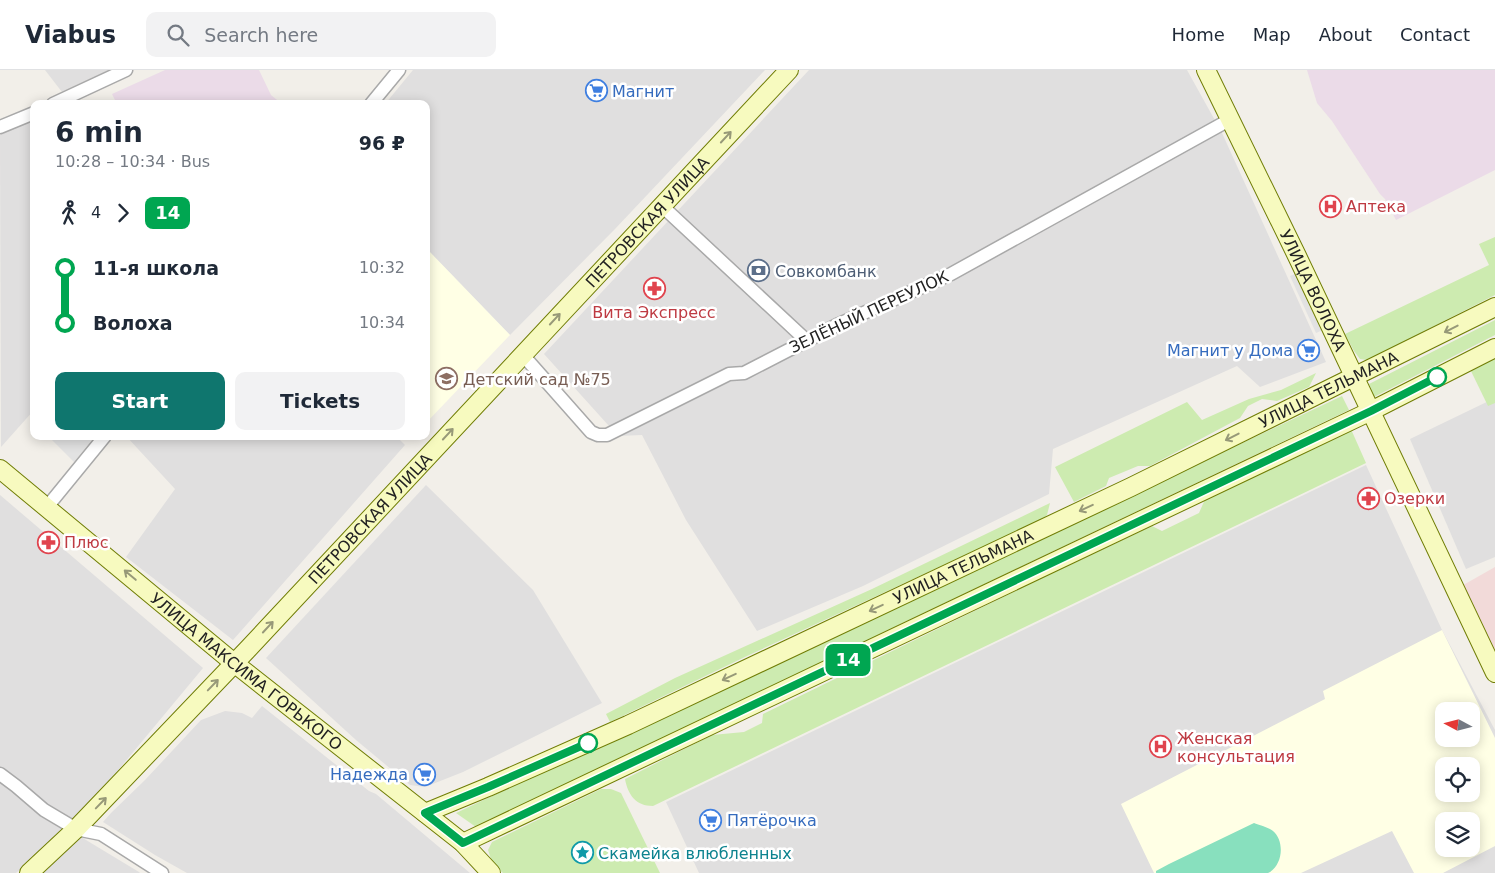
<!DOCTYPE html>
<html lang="en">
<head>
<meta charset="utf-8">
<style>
	body { margin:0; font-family:"DejaVu Sans",sans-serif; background:#f2f2f3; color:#1f2937; height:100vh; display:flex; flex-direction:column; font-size:19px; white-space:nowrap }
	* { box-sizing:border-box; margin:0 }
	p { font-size:16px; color:#747a83 }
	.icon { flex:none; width:28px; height:28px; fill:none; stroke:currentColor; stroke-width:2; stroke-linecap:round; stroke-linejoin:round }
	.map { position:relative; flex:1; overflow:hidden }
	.sheet { position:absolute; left:30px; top:30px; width:400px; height:340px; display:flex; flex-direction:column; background:#fff; border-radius:10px; box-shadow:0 2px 12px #0003 }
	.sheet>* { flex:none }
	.badge { padding:0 10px; border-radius:8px; font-size:18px; line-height:32px }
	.needle { width:32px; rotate:277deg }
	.fabs { position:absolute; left:1435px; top:632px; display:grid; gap:10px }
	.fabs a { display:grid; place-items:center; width:45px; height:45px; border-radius:10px; background:#fff; box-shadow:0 2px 12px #0003; font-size:25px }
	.map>.badge { position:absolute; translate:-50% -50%; box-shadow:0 0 0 2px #fff }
	.legs { display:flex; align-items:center; gap:8px; height:55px; padding:0 25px; font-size:16px }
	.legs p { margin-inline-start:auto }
	.headline { display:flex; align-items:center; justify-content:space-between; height:85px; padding:0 25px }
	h1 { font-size:28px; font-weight:700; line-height:38px }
	.primary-button { display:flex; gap:10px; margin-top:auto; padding:10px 25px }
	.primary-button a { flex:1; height:58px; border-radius:10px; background:#0f766e; color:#fff; font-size:20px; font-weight:700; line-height:58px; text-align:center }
	.primary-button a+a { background:#f2f2f3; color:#1f2937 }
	ul { padding:0 25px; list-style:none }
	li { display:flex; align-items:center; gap:18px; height:55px; font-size:19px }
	li i { display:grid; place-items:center; width:8px; height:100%; margin:0 6px; background:currentColor }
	li i::after { content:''; width:12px; height:12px; margin:-6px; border:4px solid; border-radius:50%; background:#fff }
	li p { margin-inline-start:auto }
	li:first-child i { background:linear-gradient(#0000 50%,currentColor 0) }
	li:last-child i { background:linear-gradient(currentColor 50%,#0000 0) }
	header { display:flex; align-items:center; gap:30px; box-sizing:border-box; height:70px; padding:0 25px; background:#fff; border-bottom:1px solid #e0e1e3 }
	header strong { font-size:24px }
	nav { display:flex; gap:28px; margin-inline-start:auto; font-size:18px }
	.search { width:350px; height:45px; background:#f2f2f3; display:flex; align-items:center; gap:12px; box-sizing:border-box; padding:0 18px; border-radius:10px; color:#747a83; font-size:19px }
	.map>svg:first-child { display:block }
	.residential { fill:#e0dfdf; fill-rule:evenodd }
	.commercial { fill:#f2dad9 }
	.industrial { fill:#ebdbe8 }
	.education { fill:#ffffe5; fill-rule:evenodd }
	.grass { fill:#cdebb0 }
	.pitch { fill:#88e0be }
	.parking { fill:#e2e2e2 }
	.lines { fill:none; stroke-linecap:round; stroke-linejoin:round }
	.street-casing { stroke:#a9a9a9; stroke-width:15 }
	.secondary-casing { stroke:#707d05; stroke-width:20 }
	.street { stroke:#fff; stroke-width:12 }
	.secondary { stroke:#f7fabf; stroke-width:18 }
	.oneway { stroke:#979978 }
	.line-1-casing { stroke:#fff; stroke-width:11 }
	.line-1 { stroke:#00a651; stroke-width:8 }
	.stop-1-dot { fill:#fff; stroke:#00a651; stroke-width:2.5 }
	.labels { text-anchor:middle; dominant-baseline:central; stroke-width:5; stroke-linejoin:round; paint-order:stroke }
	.shop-label { font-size:16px; fill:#366cbe; stroke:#fff; text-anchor:start }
	.health-label { font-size:16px; fill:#be3a42; stroke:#fff; text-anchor:start }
	.street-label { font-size:16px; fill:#222; stroke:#fff }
	.service-label { font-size:16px; fill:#4e5e75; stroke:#fff; text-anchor:start }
	.education-label { font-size:16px; fill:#785e54; stroke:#fff; text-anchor:start }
	.culture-label { font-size:16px; fill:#0d838f; stroke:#fff; text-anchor:start }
</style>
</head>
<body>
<header>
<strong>Viabus</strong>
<div class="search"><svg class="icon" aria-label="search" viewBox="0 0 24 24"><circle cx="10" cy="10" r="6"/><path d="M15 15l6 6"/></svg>Search here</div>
<nav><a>Home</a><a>Map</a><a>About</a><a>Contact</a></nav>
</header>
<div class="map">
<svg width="1495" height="803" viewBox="0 0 1495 803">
	<rect width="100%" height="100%" fill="#f2efe9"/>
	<g class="residential">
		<polygon points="45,0 109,0 62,22"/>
		<polygon points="413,0 765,0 615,159 510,265 426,178 426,34 385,34"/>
		<polygon points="809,0 1187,0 1222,63 1326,292 1260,317 1237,296 1053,379 1049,424 863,516 757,561 686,450 642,365 618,366 544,284"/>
		<polygon points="34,49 34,340 1,377 0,65"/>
		<polygon points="1495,328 1495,487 1466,499 1410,369"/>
		<polygon points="126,366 396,366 405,375 233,570 126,487 175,419"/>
		<path d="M1366,395L1442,560L1495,660V803H699L666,732ZM1444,641H1471V669H1444ZM1444,696H1471V724H1444ZM1444,751H1471V779H1444Z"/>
		<polygon points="426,415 533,520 602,633 463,702 425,717 410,715 356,670 266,588"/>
		<polygon points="0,425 203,598 80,746 16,803 0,803"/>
		<polygon points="262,636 369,721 376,724 470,803 187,803 155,785 103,752 111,743 145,710 201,650 225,641 242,643 252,648"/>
		<polygon points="81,767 139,802 140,803 42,803"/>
	</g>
	<polygon class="commercial" points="1495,497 1495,591 1458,518"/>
	<g class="industrial">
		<polygon points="165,0 259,0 271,25 282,34 117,34 112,24"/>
		<polygon points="1307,0 1495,0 1495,100 1396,150 1385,129 1380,124 1332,51 1317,33"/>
	</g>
	<g class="education">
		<polygon points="426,178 510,265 426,353"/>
		<path d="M1442,560L1495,668V776L1443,803H1414L1392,761L1301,803H1154L1121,734L1325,629L1323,621ZM1444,641H1471V669H1444ZM1444,696H1471V724H1444ZM1444,751H1471V779H1444Z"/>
	</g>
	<g class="grass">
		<polygon points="1495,167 1495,225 1367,290 1360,289 1354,281 1345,264 1489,195 1479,174"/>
		<polygon points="1495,250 1495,265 1374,327 1369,314"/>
		<polygon points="1495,286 1495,333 1488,336 1469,297"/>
		<polygon points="1316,303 1309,317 1277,331 1262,329 1248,336 1240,348 1150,396 1138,396 1109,408 1106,416 1074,432 1055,397 1187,332 1202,350 1249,329 1281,320"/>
		<polygon points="1342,326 1349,340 476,757 456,743"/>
		<path d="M1350,357L1366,393L653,736C636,736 628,725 625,709L712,665L744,662L762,653L763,644L1048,505L1152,456L1162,461L1199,443L1206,427Z"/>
		<polygon points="1050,433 1047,445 1043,449 747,586 610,652 606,644 675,608 872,519"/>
		<polygon points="601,719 611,719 621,723 660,803 503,803 493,795 488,780 492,772"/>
	</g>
	<path class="pitch" d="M1254,753C1259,755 1268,757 1273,761C1285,771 1283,796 1268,803H1156V801L1169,794Z"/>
	<g class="parking">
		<polygon points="1300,202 1325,259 1316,263 1290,206"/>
		<polygon points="48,366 95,366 74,392"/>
	</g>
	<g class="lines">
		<defs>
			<g id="street">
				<polyline points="53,34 126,0"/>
				<polyline points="371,34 399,0"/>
				<polyline points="0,57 34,43"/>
				<polyline points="662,136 807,271"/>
				<polyline points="522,284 591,362 598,365 607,365 729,304 744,303 839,254 951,204 1231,49"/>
				<polyline points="47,437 105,366"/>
				<polyline points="0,704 16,716 44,740 76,759 101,764 162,803"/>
			</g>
			<g id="secondary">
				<path id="s1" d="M1206,0L1297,186L1495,603"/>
				<path id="s2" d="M0,399L234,593L463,773L491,803"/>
				<path id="s3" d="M425,743L488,717L628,655L1131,417L1495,237"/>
				<polyline points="463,773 1371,341 1495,278"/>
				<path id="s4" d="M29,803L76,759L247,580L789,0"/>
			</g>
		</defs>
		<use href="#street" class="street-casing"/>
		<use href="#secondary" class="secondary-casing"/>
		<use href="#street" class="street"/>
		<use href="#secondary" class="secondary"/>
	</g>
	<defs><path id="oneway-shaft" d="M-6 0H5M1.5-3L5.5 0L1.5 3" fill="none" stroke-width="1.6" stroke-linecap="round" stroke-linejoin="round" transform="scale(1.25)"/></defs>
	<g class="oneway">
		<use href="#oneway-shaft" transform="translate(726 67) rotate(-47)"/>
		<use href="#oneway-shaft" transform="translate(555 249) rotate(-47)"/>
		<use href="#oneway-shaft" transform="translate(1451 259) rotate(153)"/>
		<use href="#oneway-shaft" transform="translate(448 364) rotate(-47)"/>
		<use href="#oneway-shaft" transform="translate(1232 367) rotate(153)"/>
		<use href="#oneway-shaft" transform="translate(1086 438) rotate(155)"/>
		<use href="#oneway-shaft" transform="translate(130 505) rotate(-140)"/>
		<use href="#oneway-shaft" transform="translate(876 538) rotate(155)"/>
		<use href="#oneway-shaft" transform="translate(268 557) rotate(-47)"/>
		<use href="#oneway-shaft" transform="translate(729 607) rotate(155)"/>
		<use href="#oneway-shaft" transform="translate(213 615) rotate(-46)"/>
		<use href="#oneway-shaft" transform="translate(101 733) rotate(-46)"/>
	</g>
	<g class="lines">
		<defs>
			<polyline id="line-1" points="588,673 488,717 425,743 463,773 1371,341 1437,307"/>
		</defs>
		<use href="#line-1" class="line-1-casing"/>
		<use href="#line-1" class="line-1"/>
	</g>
	<defs>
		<symbol id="supermarket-ring" viewBox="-11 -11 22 22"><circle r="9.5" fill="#fff" stroke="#3f7fe0" stroke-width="1.5"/><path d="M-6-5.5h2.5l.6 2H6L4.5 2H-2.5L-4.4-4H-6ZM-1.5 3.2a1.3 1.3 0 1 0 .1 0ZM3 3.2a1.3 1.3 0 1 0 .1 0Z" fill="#3f7fe0"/></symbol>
		<symbol id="hospital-ring" viewBox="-11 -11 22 22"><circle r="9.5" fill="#fff" stroke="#e0444e" stroke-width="1.5"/><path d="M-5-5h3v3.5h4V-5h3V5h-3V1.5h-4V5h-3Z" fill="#e0444e"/></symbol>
		<symbol id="bank-ring" viewBox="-11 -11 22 22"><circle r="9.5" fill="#fff" stroke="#5c6f8a" stroke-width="1.5"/><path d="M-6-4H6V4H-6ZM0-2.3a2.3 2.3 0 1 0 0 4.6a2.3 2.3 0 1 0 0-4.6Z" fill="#5c6f8a"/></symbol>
		<symbol id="pharmacy-ring" viewBox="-11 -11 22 22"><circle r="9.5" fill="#fff" stroke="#e0444e" stroke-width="1.5"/><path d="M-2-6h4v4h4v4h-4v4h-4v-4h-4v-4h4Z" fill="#e0444e"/></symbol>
		<symbol id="school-ring" viewBox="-11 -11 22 22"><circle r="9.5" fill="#fff" stroke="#8d6e63" stroke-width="1.5"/><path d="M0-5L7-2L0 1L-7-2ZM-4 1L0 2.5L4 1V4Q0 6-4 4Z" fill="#8d6e63"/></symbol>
		<symbol id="sight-ring" viewBox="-11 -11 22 22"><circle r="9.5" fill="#fff" stroke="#0f9aa8" stroke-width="1.5"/><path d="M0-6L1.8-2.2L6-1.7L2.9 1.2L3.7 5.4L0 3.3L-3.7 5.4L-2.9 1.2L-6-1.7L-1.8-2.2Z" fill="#0f9aa8"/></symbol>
	</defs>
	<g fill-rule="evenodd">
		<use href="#supermarket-ring" x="584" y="8" width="25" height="25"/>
		<use href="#hospital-ring" x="1318" y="124" width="25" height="25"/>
		<use href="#bank-ring" x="746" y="188" width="25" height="25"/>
		<use href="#pharmacy-ring" x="642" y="206" width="25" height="25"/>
		<use href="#supermarket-ring" x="1296" y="268" width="25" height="25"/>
		<use href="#school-ring" x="434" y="296" width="25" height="25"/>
		<use href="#pharmacy-ring" x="1356" y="416" width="25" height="25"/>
		<use href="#pharmacy-ring" x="36" y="460" width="25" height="25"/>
		<use href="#hospital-ring" x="1148" y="664" width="25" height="25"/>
		<use href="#supermarket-ring" x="412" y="692" width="25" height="25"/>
		<use href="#supermarket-ring" x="698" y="738" width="25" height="25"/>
		<use href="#sight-ring" x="570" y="770" width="25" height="25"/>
	</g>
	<g class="stop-1-dot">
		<circle cx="1437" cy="307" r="9"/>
		<circle cx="588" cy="673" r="9"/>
	</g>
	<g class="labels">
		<g class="shop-label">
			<text x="612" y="21">Магнит</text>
			<text x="1293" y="280" text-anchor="end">Магнит у Дома</text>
			<text x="408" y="704" text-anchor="end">Надежда</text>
			<text x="727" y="750">Пятёрочка</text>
		</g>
		<g class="health-label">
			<text x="1346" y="136">Аптека</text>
			<text x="654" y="242" text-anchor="middle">Вита Экспресс</text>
			<text x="1384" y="428">Озерки</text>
			<text x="64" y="472">Плюс</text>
			<text x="1177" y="668">Женская<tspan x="1177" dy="18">консультация</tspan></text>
		</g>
		<g class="street-label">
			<text stroke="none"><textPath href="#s4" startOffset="898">ПЕТРОВСКАЯ УЛИЦА</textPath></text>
			<text stroke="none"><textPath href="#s1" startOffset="245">УЛИЦА ВОЛОХА</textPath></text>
			<text transform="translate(869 242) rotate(-25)">ЗЕЛЁНЫЙ ПЕРЕУЛОК</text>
			<text stroke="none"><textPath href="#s3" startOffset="998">УЛИЦА ТЕЛЬМАНА</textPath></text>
			<text stroke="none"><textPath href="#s4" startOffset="492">ПЕТРОВСКАЯ УЛИЦА</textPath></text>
			<text stroke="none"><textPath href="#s3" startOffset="592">УЛИЦА ТЕЛЬМАНА</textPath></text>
			<text stroke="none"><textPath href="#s2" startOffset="319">УЛИЦА МАКСИМА ГОРЬКОГО</textPath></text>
		</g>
		<g class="service-label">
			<text x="775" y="201">Совкомбанк</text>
		</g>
		<g class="education-label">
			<text x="463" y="309">Детский сад №75</text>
		</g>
		<g class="culture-label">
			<text x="598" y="783">Скамейка влюбленных</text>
		</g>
	</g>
</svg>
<div class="fabs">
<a><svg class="needle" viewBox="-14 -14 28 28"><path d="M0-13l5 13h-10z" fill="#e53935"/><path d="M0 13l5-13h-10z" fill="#747a83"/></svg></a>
<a><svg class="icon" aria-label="locate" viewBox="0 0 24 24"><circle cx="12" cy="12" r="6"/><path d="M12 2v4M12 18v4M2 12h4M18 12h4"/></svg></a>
<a><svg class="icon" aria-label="layers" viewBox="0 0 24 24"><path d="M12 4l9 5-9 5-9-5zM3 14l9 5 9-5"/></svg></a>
</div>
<b class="badge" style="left:848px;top:590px;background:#00a651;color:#fff">14</b>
<section class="sheet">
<div class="headline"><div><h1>6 min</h1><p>10:28 – 10:34 · Bus</p></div><b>96 ₽</b></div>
<div class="legs"><svg class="icon" aria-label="walk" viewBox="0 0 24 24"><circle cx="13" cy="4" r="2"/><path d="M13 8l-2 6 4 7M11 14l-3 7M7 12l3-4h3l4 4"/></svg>4<svg class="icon" aria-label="forward" viewBox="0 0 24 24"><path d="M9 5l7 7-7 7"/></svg><b class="badge" style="background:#00a651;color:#fff">14</b></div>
<ul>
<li><i style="color:#00a651"></i><b>11-я школа</b><p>10:32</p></li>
<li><i style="color:#00a651"></i><b>Волоха</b><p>10:34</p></li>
</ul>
<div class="primary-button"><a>Start</a><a>Tickets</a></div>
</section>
</div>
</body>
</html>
